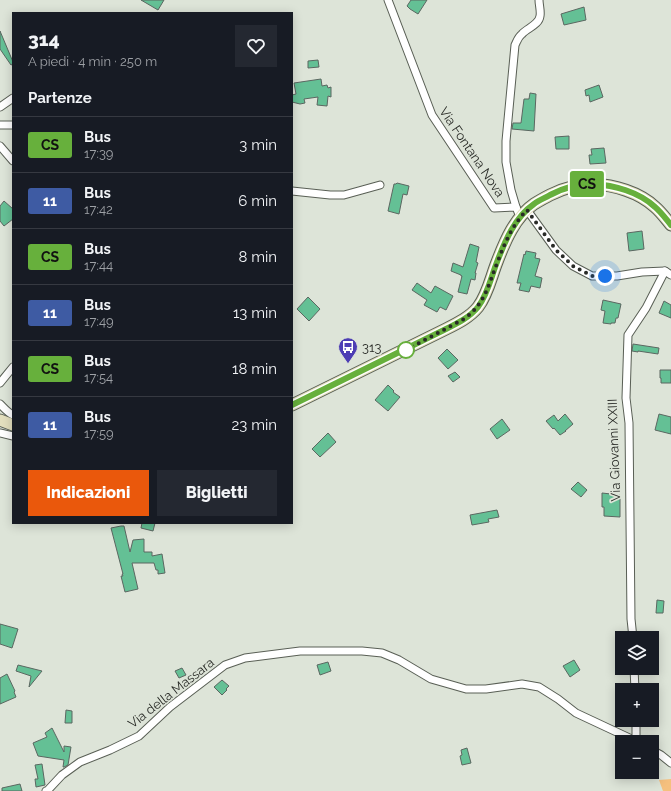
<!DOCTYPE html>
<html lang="it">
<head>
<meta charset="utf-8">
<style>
	body { margin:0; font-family:Raleway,sans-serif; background:#242831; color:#f1f3f6; height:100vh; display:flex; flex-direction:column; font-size:15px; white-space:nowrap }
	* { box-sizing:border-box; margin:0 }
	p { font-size:13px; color:#9ea1a6 }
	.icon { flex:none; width:22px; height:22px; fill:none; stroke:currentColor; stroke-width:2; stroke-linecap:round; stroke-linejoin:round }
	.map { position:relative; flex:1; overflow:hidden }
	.sheet { position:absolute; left:12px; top:12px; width:281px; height:512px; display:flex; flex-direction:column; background:#171b24; border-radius:0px; box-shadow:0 2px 10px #0003 }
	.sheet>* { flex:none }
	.badge { padding:0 8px; border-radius:3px; font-size:14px; line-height:26px }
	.buttons { position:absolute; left:615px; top:631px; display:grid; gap:8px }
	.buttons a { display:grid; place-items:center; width:44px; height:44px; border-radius:0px; background:#171b24; box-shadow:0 2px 10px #0003; font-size:20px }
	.you { position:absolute; width:20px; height:20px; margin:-10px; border:3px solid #fff; border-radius:50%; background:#1a73e8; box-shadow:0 0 0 6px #1a73e833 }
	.map>.badge { position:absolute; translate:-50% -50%; box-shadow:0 0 0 2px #fff }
	h2 { padding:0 16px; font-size:15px; line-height:36px }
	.round { display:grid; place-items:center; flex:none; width:42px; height:42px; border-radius:0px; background:#242831 }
	.headline { display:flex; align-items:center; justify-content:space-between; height:68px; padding:0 16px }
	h1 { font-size:19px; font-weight:800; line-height:30px }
	.button { display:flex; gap:8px; margin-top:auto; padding:8px 16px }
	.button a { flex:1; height:46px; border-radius:0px; background:#ea580c; color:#fff; font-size:16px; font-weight:800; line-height:46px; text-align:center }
	.button a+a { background:#242831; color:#f1f3f6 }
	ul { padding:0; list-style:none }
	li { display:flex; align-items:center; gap:12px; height:56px; padding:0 16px; border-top:1px solid #363941 }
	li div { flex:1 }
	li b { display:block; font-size:15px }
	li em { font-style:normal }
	li .badge { min-width:44px; font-weight:700; text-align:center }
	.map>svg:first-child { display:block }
	.green { fill:#f5c07e }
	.building { fill:#64c095; stroke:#5b6761 }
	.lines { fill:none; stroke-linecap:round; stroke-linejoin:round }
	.minor-casing { stroke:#595f55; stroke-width:9 }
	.secondary-casing { stroke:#595f55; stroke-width:13 }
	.minor { stroke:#fff; stroke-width:7 }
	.secondary { stroke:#e3dfbe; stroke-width:11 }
	.line-casing { stroke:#fff; stroke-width:9 }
	.line { stroke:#67b03c; stroke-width:6 }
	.walk { stroke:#292b27; stroke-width:4; stroke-dasharray:0 7.2 }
	.stop-dot { fill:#fff; stroke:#67b03c; stroke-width:2 }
	.labels { text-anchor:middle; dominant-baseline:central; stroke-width:3.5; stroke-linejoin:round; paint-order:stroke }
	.street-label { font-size:13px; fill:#292b27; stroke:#dde4d8 }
	.poi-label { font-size:13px; fill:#292b27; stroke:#dde4d8; text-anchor:start }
</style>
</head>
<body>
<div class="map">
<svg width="671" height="791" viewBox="0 0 671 791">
	<rect width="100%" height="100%" fill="#dde4d8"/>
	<polygon class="green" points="671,779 671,791 663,791 659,780"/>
	<g class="building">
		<polygon points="141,0 164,0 158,10"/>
		<polygon points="411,0 427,0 418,14 410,9 407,6"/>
		<polygon points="584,7 586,20 564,25 561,14"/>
		<polygon points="0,31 13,62 13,64 11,65 0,49"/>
		<polygon points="318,60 319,67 308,68 308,61"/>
		<polygon points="321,79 322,86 327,85 328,88 331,87 331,97 328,96 327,106 317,105 318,97 304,99 305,103 300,104 292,102 292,95 296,94 294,83"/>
		<polygon points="599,85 603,97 590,102 589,95 586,96 585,90"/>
		<polygon points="530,93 536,94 534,131 512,129 513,123 521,123 524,99 529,99"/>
		<polygon points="569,136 569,149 556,149 555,137"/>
		<polygon points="604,148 606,163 590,164 589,155 592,155 591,149"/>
		<polygon points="397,183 409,186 407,195 403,194 399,214 388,211 394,184 396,184"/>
		<polygon points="4,201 13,209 13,219 4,226 0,221 0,206"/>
		<polygon points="642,231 644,249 629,251 627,233"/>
		<polygon points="470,244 479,247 476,262 478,263 475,273 476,273 475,280 471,279 467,294 458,292 462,276 461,276 461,275 451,271 453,263 463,267"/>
		<polygon points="526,251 536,253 535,258 540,259 535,276 542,278 540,288 531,286 529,292 519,290 521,283 517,283 524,254 525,255"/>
		<polygon points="417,283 431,293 435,286 453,296 446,310 440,307 437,312 424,305 427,300 412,290"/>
		<polygon points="308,297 320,309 309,321 297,309"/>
		<polygon points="603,300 621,304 618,318 616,318 615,323 611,323 611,324 603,323 605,311 601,310"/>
		<polygon points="664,301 671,305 671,318 659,313"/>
		<polygon points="633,344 659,348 658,354 638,351 638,352 632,351"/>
		<polygon points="447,349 458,360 448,369 438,358"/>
		<polygon points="660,370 671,370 671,383 661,383 661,378 660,378"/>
		<polygon points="455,372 460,377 453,382 448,376"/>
		<polygon points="388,385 394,391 393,392 400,397 388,411 375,400"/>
		<polygon points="565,414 573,424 565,431 566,431 560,435 554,428 553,429 546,421 554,415 558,421"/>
		<polygon points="659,414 671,417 671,434 655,430"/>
		<polygon points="502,419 510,430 497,439 490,429"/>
		<polygon points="328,433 336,442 320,457 312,449"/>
		<polygon points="578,482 587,490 581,497 571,489"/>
		<polygon points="602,493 620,495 620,517 604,516 604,507 602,507"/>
		<polygon points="497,510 499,517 488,519 489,522 472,525 470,515"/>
		<polygon points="142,523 155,523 153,531 141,528"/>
		<polygon points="121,526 124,526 130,552 133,540 144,539 144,552 152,552 152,556 162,554 165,573 158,574 158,570 156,570 154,563 132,563 138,589 125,592 121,576 123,576 122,574 123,574 111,528"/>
		<polygon points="657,600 664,601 663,613 656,613"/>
		<polygon points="0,624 18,629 12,648 0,644"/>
		<polygon points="574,660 580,670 570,677 563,666"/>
		<polygon points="328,662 331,671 320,675 317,665"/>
		<polygon points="18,665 42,671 29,687 31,676 16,671"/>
		<polygon points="182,668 186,675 179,678 175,671"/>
		<polygon points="7,674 15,691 14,692 16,697 0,704 0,678"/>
		<polygon points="222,680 229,686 226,689 227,690 222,695 214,687"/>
		<polygon points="66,710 72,711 72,723 65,723"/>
		<polygon points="52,728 64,752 64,746 71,747 68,765 64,767 63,767 64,760 38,756 33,743 47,737 45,733"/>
		<polygon points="467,748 471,763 462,765 460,756 462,755 461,750"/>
		<polygon points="42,764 45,785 36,787 35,779 38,779 35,765"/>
		<polygon points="20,784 22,791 2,791 2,788"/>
	</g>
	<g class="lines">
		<defs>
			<g id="minor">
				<polyline points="388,0 432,115 494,208 516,207 520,217"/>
				<polyline points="0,107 13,98"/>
				<polyline points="0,125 13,125"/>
				<polyline points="0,146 13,161"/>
				<polyline points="292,191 330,195 344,195 380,185"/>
				<path d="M516,207L511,190L506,162V141L515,45C517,41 518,37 522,34C527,28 539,25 540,16C541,11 539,5 539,0"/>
				<polyline points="527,210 556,250 573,266 592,276 617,276 642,272 665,271 671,275"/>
				<polyline points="0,383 13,367"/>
				<path d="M0,404C4,408 8,413 13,415"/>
				<polyline points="0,433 13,436"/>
				<polyline points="633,638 631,619 629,423 626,398 628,335 646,308 665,271"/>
				<polyline points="634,668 635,690"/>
				<polyline points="636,720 636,741"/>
				<polyline points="652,750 661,755 671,763"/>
				<polyline points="46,791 48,790 62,775 80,762 110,750 139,736 170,707 225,665 245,658 300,651 362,651 382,653 399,660 431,679 466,689 486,689 522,684 539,687 558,699 576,713 638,742"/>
			</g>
			<g id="secondary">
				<path d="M292,405L446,329C458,323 470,317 478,307C488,294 491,277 497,262C505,241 515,217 534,204C539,201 544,198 550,195C564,188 577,184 593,184C614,185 639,192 655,207C661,212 666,219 671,225"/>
				<polyline points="0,420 13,425"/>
			</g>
		</defs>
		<use href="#minor" class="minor-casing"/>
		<use href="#secondary" class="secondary-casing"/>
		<use href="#minor" class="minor"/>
		<use href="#secondary" class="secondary"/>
	</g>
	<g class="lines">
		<defs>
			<path id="line" d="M292,405L446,329C458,323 470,317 478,307C488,294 491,277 497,262C505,241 515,217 534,204C539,200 545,198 550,195C563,188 578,184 593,184C614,185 639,192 655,207C661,212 666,219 671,225"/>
		</defs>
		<use href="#line" class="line-casing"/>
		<use href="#line" class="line"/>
		<path class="walk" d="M406,350L464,319C486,303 488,285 498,261C505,242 513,224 527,210L556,250L573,266L592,276H605"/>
	</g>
	<defs>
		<symbol id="bus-pin" viewBox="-11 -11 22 30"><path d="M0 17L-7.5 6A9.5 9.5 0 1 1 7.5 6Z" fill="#4d3db4" stroke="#dde4d8"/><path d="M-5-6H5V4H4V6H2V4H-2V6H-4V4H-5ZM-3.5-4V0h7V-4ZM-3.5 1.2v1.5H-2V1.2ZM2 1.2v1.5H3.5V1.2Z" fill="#fff"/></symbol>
	</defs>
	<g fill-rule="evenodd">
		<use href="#bus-pin" x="337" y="336" width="22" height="30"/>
	</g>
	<circle class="stop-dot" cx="406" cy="350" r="8"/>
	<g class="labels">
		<g class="street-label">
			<text transform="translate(472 152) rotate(56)">Via Fontana Nova</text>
			<text transform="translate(614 450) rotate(-92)">Via Giovanni XXIII</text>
			<text transform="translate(171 693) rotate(-38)">Via della Massara</text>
		</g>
		<g class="poi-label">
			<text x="362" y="347">313</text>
		</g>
	</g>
</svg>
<div class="buttons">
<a><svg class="icon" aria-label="layers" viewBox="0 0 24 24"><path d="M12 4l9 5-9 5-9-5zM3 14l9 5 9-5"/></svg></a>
<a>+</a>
<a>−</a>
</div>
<div class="you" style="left:605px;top:276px"></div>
<b class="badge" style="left:587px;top:184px;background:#67b03c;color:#111">CS</b>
<section class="sheet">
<div class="headline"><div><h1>314</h1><p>A piedi · 4 min · 250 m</p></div><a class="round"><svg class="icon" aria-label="heart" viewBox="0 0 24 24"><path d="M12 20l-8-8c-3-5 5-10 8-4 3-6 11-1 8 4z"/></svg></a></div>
<h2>Partenze</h2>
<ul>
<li><span class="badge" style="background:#67b03c;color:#111">CS</span><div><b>Bus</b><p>17:39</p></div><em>3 min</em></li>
<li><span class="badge" style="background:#3e5ba3;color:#fff">11</span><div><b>Bus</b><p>17:42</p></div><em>6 min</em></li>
<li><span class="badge" style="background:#67b03c;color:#111">CS</span><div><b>Bus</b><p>17:44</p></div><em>8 min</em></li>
<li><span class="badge" style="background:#3e5ba3;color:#fff">11</span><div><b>Bus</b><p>17:49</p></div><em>13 min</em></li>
<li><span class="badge" style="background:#67b03c;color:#111">CS</span><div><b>Bus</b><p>17:54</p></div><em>18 min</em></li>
<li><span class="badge" style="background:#3e5ba3;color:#fff">11</span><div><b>Bus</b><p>17:59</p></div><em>23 min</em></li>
</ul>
<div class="button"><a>Indicazioni</a><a>Biglietti</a></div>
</section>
</div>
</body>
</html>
